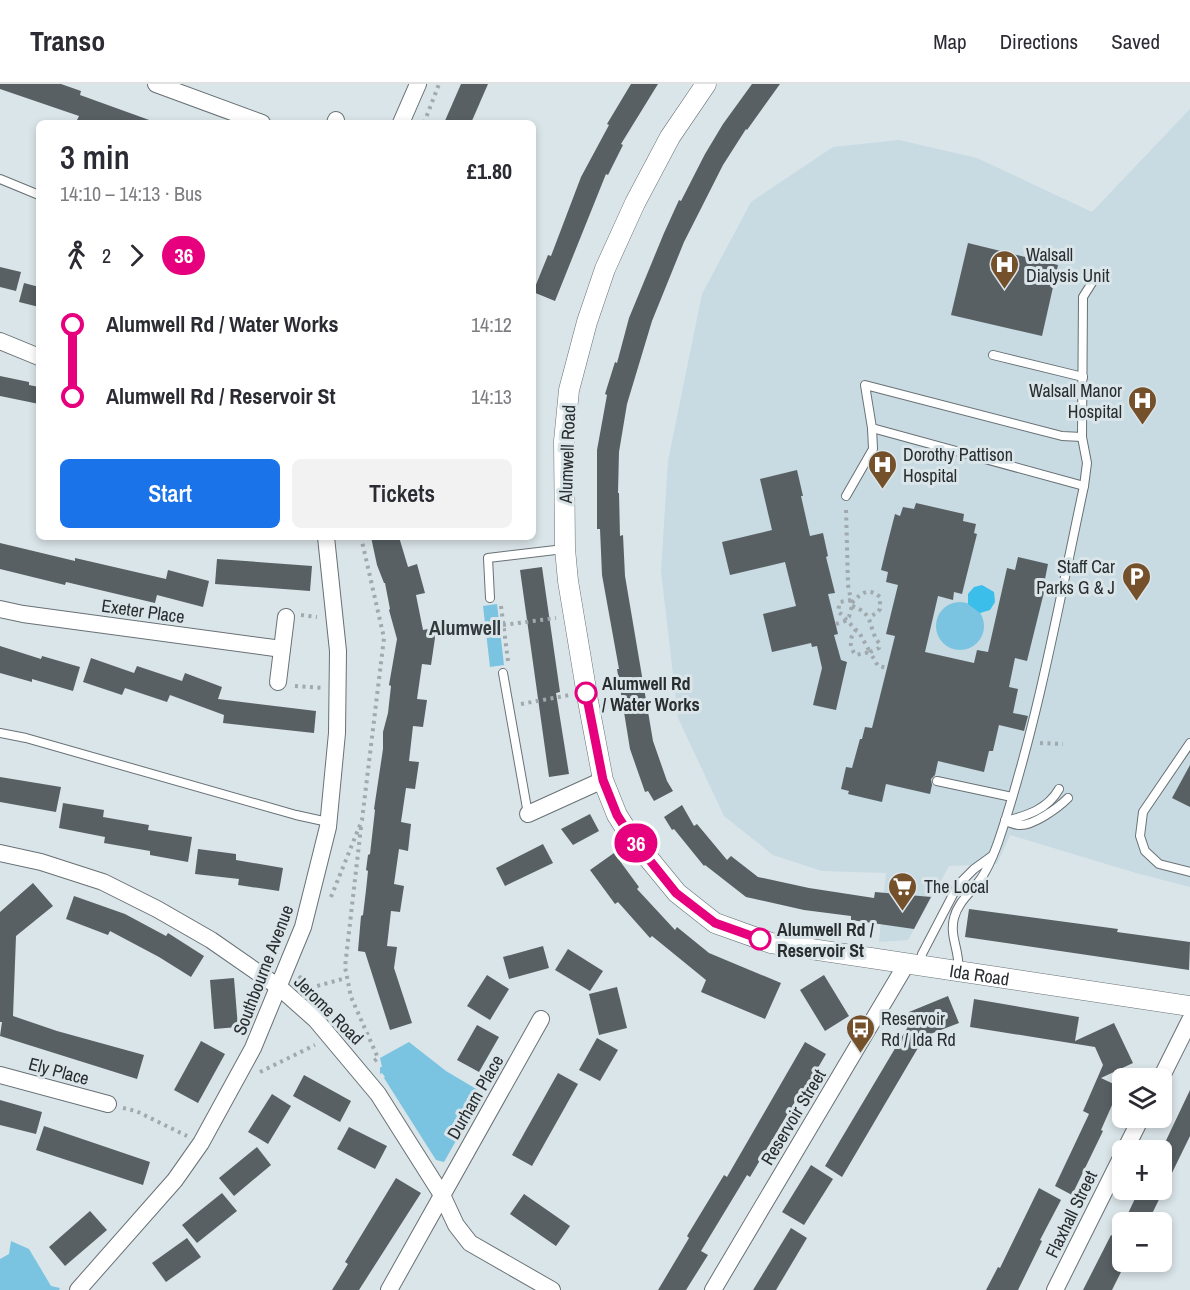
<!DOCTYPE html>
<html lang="en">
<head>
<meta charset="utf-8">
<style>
	body { margin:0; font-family:"Archivo Narrow",sans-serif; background:#f2f2f3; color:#2b2b33; height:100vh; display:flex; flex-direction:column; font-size:22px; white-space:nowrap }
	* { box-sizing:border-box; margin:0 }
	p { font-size:20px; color:#7c7c81 }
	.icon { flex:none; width:33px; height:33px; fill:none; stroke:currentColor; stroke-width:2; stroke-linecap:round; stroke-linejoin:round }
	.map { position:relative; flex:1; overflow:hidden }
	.side { position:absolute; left:36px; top:36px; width:500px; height:420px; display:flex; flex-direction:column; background:#fff; border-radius:9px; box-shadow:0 3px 9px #0003 }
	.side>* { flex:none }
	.badge { padding:0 12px; border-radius:20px; font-size:21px; line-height:39px }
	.buttons { position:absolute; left:1112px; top:984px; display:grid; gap:12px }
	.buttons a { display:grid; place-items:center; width:60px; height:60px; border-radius:9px; background:#fff; box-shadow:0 3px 9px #0003; font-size:30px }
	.map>.badge { position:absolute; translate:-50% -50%; box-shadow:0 0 0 3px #fff }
	.legs { display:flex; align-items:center; gap:9px; height:66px; padding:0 24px; font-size:20px }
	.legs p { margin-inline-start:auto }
	.summary { display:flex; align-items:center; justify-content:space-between; height:102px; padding:0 24px }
	h1 { font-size:33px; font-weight:600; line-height:45px }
	.button { display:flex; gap:12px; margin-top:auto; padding:12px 24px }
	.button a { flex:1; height:69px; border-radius:9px; background:#1a73e8; color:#fff; font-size:24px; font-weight:600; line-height:69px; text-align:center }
	.button a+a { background:#f2f2f3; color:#2b2b33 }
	ul { padding:0 24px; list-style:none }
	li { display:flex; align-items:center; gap:21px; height:72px; font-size:22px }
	li i { display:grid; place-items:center; width:9px; height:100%; margin:0 8px; background:currentColor }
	li i::after { content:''; width:15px; height:15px; margin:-8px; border:4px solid; border-radius:50%; background:#fff }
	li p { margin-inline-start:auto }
	li:first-child i { background:linear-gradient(#0000 50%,currentColor 0) }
	li:last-child i { background:linear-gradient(currentColor 50%,#0000 0) }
	header { display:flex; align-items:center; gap:36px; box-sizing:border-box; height:84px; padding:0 30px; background:#fff; border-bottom:2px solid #e1e1e2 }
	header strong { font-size:28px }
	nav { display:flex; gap:33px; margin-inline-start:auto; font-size:21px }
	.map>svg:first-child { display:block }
	.built { fill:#c8dae2 }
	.green { fill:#7ac4e1 }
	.water { fill:#3bbeea }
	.building { fill:#586064 }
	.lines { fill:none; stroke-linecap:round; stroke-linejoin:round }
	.service-casing { stroke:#687175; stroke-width:10 }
	.minor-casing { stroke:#687175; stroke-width:18 }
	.tertiary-casing { stroke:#687175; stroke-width:21 }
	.path { stroke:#a0a9ad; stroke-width:4; stroke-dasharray:3 4.5; stroke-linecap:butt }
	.service { stroke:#fff; stroke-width:8 }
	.minor { stroke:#fff; stroke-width:16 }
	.tertiary { stroke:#fff; stroke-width:20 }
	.line-1-casing { stroke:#fff; stroke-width:14 }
	.line-1 { stroke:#e6007e; stroke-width:9 }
	.stop-1-dot { fill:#fff; stroke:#e6007e; stroke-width:3 }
	.labels { text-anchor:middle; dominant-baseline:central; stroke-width:6; stroke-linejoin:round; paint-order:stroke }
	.poi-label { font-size:18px; fill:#292d2f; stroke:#dae5e9; text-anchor:start }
	.street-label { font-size:18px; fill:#292d2f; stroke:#dae5e9 }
	.stop-label { font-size:18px; font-weight:bold; fill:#292d2f; stroke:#dae5e9; text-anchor:start }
	.neighbourhood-label { font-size:20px; font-weight:bold; fill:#323a3d; stroke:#dae5e9 }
</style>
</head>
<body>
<header>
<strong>Transo</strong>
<nav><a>Map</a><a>Directions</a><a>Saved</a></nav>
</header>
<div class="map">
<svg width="1190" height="1206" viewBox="0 0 1190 1206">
	<rect width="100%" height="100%" fill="#dae5e9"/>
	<polygon class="built" points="1190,25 1190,803 1136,789 1010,751 997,780 949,782 908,856 879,858 886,789 822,787 773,771 724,732 678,634 661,487 668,377 702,210 751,118 833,63 899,56 977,74 1092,128"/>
	<g class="green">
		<circle cx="960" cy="542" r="24"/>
		<polygon points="497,520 504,581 490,583 483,522"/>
		<polygon points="409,958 446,987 483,1009 444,1078 436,1076 384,994 385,993 382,989 380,990 380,983 382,983 380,974"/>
		<polygon points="11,1157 29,1165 51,1202 60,1204 59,1206 0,1206 0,1175 9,1170"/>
	</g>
	<polygon class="water" points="982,501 994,508 995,518 990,526 980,529 968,520 968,510 974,503"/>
	<g class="building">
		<polygon points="0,0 61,0 81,7 80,11 152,37 151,39 88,39 77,36 79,32 0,5"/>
		<polygon points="461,0 488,0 471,39 444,39"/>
		<polygon points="631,0 658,0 621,60 623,61 608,91 606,90 555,217 533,208 548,171 551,172 581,93 609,41 607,40"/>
		<polygon points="752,0 780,0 747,46 746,45 723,81 684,158 652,237 627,320 619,368 618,409 619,409 620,452 623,451 625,492 653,657 667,697 673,707 654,717 648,707 645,708 630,665 617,585 619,585 602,491 600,445 597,445 597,366 607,311 605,310 615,278 617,279 629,234 664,149 679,116 681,117 705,70 723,40"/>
		<polygon points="968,159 1058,181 1042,252 951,231"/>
		<polygon points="0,183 21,188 16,207 0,203"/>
		<polygon points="24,199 39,203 39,223 19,218"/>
		<polygon points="0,292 29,298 29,301 39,303 39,320 0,312"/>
		<polygon points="797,386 803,412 801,412 810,452 823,449 828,472 826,473 835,509 828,510 838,550 834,551 841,576 847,578 836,626 813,621 822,584 817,562 812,563 811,559 772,568 763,530 796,522 785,478 730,491 722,458 772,446 760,395"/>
		<polygon points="916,419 964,430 963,437 976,440 974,449 977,450 962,510 954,508 953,516 938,512 925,568 974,579 977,566 988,568 1007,484 1015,486 1018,473 1048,480 1045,495 1047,496 1027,577 1015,574 1009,603 1018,605 1013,629 1028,632 1024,647 999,641 993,667 989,667 984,688 938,677 935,691 931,695 932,701 930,710 886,700 882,718 848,710 849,707 841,705 846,683 852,684 860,655 862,655 865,643 872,644 895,552 886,550 898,501 886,498 888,488 881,486 886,465 895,430 900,432 903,423 914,425"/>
		<polygon points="371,453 399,453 408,483 417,480 425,509 416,511 423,546 433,544 435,554 431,581 422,580 417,615 427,616 423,643 413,642 409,677 419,678 415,705 406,704 401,738 411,740 408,767 399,765 394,800 404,802 400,828 391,827 387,862 397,863 394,884 412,939 390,946 365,868 358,867 361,832 363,831 366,806 368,787 366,786 368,771 370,770 375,726 374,725 383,665 383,648 388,629 391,602 389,601 397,555 389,526 390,525 385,499 384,499 377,481"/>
		<polygon points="0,459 75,477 75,474 166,495 168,486 209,497 203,523 157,511 155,519 66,498 65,501 0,485"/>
		<polygon points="217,475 312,482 310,507 215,500"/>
		<polygon points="542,483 560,608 556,609 569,690 549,693 520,486"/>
		<polygon points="0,562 41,575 42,572 80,583 73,607 32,595 32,598 0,589"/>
		<polygon points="91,574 134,589 137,582 182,597 185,589 222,603 218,615 316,627 314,649 223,639 224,631 170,611 167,618 125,604 122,611 83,598"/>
		<polygon points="1190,681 1190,723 1172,714"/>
		<polygon points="0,693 61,703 56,728 0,718"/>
		<polygon points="63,719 104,726 103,733 149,741 148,746 192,753 188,778 150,771 150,767 104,759 105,753 59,744"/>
		<polygon points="682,721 694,742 697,740 727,776 731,772 758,793 809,804 874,814 875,808 931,813 914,845 851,836 851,832 804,826 746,813 705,781 704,782 674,745 672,746 664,733"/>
		<polygon points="590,730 599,747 573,761 561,745"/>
		<polygon points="543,760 553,779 505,802 496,784"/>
		<polygon points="198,765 236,770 236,776 283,784 279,807 238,801 239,795 195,790"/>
		<polygon points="614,769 639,803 637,805 675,846 677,843 709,869 781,899 765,935 701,908 706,896 652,852 650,854 618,818 615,820 590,786"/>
		<polygon points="33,799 53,822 16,852 13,932 57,947 144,971 137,995 0,952 2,938 0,938 0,828"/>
		<polygon points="74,812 125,830 166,852 168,849 204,872 191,893 159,873 110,847 108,851 66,835"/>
		<polygon points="969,825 1118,845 1117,848 1190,858 1189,886 965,853"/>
		<polygon points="543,862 549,884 509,895 503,873"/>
		<polygon points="568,865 603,887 590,907 555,886"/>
		<polygon points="487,891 509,905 490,936 467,922"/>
		<polygon points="824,891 849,932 825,947 800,906"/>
		<polygon points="234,894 238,943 214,945 210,896"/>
		<polygon points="617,903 627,944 599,951 589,910"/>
		<polygon points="948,912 959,939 925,952 842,1093 825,1082 912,936 909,928"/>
		<polygon points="974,915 1079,933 1075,957 1114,939 1133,979 1101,994 1120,1003 1101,1046 1103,1047 1072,1111 1055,1102 1089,1030 1083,1027 1103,981 1095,963 970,943"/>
		<polygon points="477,941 499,953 479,988 457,976"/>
		<polygon points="597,954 618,966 600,997 579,986"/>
		<polygon points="201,957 225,970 198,1019 174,1006"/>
		<polygon points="805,958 826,970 798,1018 796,1016 750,1093 747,1091 701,1167 708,1171 686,1206 658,1206 689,1154 687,1152 724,1091 727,1093"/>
		<polygon points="558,989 578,1000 532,1082 512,1071"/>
		<polygon points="304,991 351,1017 340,1038 293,1012"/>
		<polygon points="1190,1006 1190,1052 1148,1138 1124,1138 1139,1106 1161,1106 1161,1067"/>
		<polygon points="272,1010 291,1022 268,1060 248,1048"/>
		<polygon points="0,1016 42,1028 36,1050 0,1041"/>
		<polygon points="44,1042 150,1078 143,1101 36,1066"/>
		<polygon points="349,1043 387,1062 375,1085 337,1065"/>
		<polygon points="257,1063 271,1081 234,1112 219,1094"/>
		<polygon points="811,1081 833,1095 804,1141 782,1128"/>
		<polygon points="396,1094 421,1109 359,1206 332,1206 348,1180 345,1178"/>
		<polygon points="1039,1104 1061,1116 1040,1156 1042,1157 1018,1206 986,1206 998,1183 1000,1184"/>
		<polygon points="222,1109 237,1127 197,1159 182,1141"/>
		<polygon points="524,1110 570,1142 556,1162 510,1130"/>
		<polygon points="90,1127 107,1146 65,1182 49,1163"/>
		<polygon points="791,1144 807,1154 776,1206 753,1206"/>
		<polygon points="1111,1151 1122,1157 1122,1186 1112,1206 1083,1206"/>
		<polygon points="187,1154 201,1173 166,1198 152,1179"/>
	</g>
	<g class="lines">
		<defs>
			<g id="service">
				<polyline points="0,95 39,111"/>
				<polyline points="993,271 1083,293"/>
				<polyline points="1082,353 1062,352 865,301 872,344 1084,402"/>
				<polyline points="846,412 873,365 872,344"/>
				<polyline points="490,514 488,474 564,465"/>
				<polyline points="503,589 528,730"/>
				<polyline points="0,649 26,654 296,731 328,738"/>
				<polyline points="1190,659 1143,728 1140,752 1145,767 1159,780 1190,788"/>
				<polyline points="937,697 1012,713"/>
				<path d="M1005,737C1009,738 1014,741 1019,741C1033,742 1058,724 1068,714"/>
				<path d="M1005,737C1027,732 1048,725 1059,705"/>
				<polyline points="920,881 922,870 958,801 974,785 992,772"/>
				<path d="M958,887C961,869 949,853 954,834C958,817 973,807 982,793C993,776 1000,753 1006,734C1040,626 1060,514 1084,402L1087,379L1082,353L1083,213L1093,197"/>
			</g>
			<g id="minor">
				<polyline points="156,0 262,39"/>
				<polyline points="335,39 336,36"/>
				<polyline points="401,39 418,0"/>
				<polyline points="0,257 39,273"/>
				<polyline points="0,525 23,530 282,565"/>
				<polyline points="278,598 286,533"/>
				<polyline points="528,730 603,696"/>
				<polyline points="0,769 41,778 103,798 157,825 211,856 280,904 316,936 378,1010 442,1111 456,1141 470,1159 552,1206"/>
				<polyline points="0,991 108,1020"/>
				<polyline points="1161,994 1190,936"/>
				<polyline points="1125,1066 1141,1034"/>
				<polyline points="78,1206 175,1096 201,1059 253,964 303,843 328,743 337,649 338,567 326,453"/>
				<polyline points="389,1206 541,935"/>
				<polyline points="713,1206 907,879"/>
				<polyline points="1055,1206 1122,1072"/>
			</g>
			<g id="tertiary">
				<path id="s1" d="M706,0L670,53L635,119L605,185L587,238L569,306L564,357L565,465L568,497L588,617L603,696L617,731L631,753L677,809L715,839L771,859L1190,922"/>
			</g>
		</defs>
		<use href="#service" class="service-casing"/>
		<use href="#minor" class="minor-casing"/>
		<use href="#tertiary" class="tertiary-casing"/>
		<g class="path">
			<polyline points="424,39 439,0"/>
			<path d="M851,516L840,518L838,527L860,550L870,568L856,571C849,564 849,553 856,546"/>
			<path d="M852,519C861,509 868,503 880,513V525L877,529L869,533"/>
			<polyline points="501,522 508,577"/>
			<path d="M852,522C876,530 867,544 879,559V564L870,568L878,582L888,584"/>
			<polyline points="301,531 317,533"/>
			<polyline points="836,540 845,537 849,533 852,522 848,501 846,424"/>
			<polyline points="503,541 556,534"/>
			<polyline points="295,602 323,604"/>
			<polyline points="521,620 570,611"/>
			<polyline points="1040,659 1063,660"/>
			<polyline points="361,743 345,883 351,913 378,974 373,978"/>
			<polyline points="331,813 362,736 384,554 361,453"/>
			<polyline points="299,892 312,907"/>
			<polyline points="310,904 346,894"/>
			<polyline points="260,988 315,961"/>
			<polyline points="123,1024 136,1027 187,1052"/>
		</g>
		<use href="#service" class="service"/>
		<use href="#minor" class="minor"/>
		<use href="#tertiary" class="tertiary"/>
	</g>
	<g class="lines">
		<defs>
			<polyline id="line-1" points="586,609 603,696 617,731 631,753 676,809 715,839 760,855"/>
		</defs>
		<use href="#line-1" class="line-1-casing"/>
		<use href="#line-1" class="line-1"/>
	</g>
	<defs>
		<symbol id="hospital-pin" viewBox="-11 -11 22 30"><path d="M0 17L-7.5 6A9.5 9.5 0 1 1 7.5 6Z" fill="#75512b" stroke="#dae5e9"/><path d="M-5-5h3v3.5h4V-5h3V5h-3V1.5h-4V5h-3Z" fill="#fff"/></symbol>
		<symbol id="parking-pin" viewBox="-11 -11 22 30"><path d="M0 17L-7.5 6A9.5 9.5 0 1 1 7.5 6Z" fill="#75512b" stroke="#dae5e9"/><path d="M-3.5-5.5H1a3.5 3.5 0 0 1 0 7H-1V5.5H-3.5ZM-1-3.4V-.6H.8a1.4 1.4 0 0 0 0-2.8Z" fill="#fff"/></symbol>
		<symbol id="supermarket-pin" viewBox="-11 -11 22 30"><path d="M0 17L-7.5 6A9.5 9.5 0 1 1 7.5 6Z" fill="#75512b" stroke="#dae5e9"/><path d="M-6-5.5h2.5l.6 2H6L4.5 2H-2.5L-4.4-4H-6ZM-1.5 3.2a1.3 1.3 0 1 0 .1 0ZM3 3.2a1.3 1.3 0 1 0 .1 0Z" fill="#fff"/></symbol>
		<symbol id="bus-pin" viewBox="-11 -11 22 30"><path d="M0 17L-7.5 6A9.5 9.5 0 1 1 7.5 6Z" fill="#75512b" stroke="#dae5e9"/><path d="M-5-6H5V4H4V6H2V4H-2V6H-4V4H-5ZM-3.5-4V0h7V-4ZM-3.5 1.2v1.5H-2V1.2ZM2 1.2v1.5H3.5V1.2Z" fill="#fff"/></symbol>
	</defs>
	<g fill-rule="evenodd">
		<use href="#hospital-pin" x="988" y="164" width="33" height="45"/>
		<use href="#hospital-pin" x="1126" y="300" width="33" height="45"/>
		<use href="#hospital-pin" x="866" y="364" width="33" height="45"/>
		<use href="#parking-pin" x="1120" y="476" width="33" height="45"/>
		<use href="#supermarket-pin" x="886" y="786" width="33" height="45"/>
		<use href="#bus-pin" x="844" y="928" width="33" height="45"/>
	</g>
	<g class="stop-1-dot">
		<circle cx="586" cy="609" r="10"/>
		<circle cx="760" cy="855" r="10"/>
	</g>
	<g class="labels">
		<g class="poi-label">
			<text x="1026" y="170">Walsall<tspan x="1026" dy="21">Dialysis Unit</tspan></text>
			<text x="1122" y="306" text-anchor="end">Walsall Manor<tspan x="1122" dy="21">Hospital</tspan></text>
			<text x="903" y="370">Dorothy Pattison<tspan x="903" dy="21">Hospital</tspan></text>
			<text x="1115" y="482" text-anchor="end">Staff Car<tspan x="1115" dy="21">Parks G &amp; J</tspan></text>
			<text x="924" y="802">The Local</text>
			<text x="881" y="934">Reservoir<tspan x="881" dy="21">Rd / Ida Rd</tspan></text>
		</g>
		<g class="street-label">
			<text transform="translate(567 370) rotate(-88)">Alumwell Road</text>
			<text transform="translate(143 527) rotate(8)">Exeter Place</text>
			<text transform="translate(263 886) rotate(-69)">Southbourne Avenue</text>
			<text stroke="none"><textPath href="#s1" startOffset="1186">Ida Road</textPath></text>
			<text transform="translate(329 926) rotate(45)">Jerome Road</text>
			<text transform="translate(59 987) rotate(15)">Ely Place</text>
			<text transform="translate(475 1013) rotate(-60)">Durham Place</text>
			<text transform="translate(793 1033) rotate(-59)">Reservoir Street</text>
			<text transform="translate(1071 1130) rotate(-64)">Flaxhall Street</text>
		</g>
		<g class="stop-label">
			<text x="602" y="599">Alumwell Rd<tspan x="602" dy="21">/ Water Works</tspan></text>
			<text x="777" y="845">Alumwell Rd /<tspan x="777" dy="21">Reservoir St</tspan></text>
		</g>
		<g class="neighbourhood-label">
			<text x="465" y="543">Alumwell</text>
		</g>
	</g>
</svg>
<div class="buttons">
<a><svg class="icon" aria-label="layers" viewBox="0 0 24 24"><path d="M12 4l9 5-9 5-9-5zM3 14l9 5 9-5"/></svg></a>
<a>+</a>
<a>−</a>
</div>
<b class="badge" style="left:636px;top:759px;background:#e6007e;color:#fff">36</b>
<section class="side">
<div class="summary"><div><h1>3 min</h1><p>14:10 – 14:13 · Bus</p></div><b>£1.80</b></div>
<div class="legs"><svg class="icon" aria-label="walk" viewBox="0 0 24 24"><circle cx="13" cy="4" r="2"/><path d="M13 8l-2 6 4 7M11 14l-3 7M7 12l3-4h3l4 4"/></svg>2<svg class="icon" aria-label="forward" viewBox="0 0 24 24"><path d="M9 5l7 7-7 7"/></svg><b class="badge" style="background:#e6007e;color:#fff">36</b></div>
<ul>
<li><i style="color:#e6007e"></i><b>Alumwell Rd / Water Works</b><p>14:12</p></li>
<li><i style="color:#e6007e"></i><b>Alumwell Rd / Reservoir St</b><p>14:13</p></li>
</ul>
<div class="button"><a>Start</a><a>Tickets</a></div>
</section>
</div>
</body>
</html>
